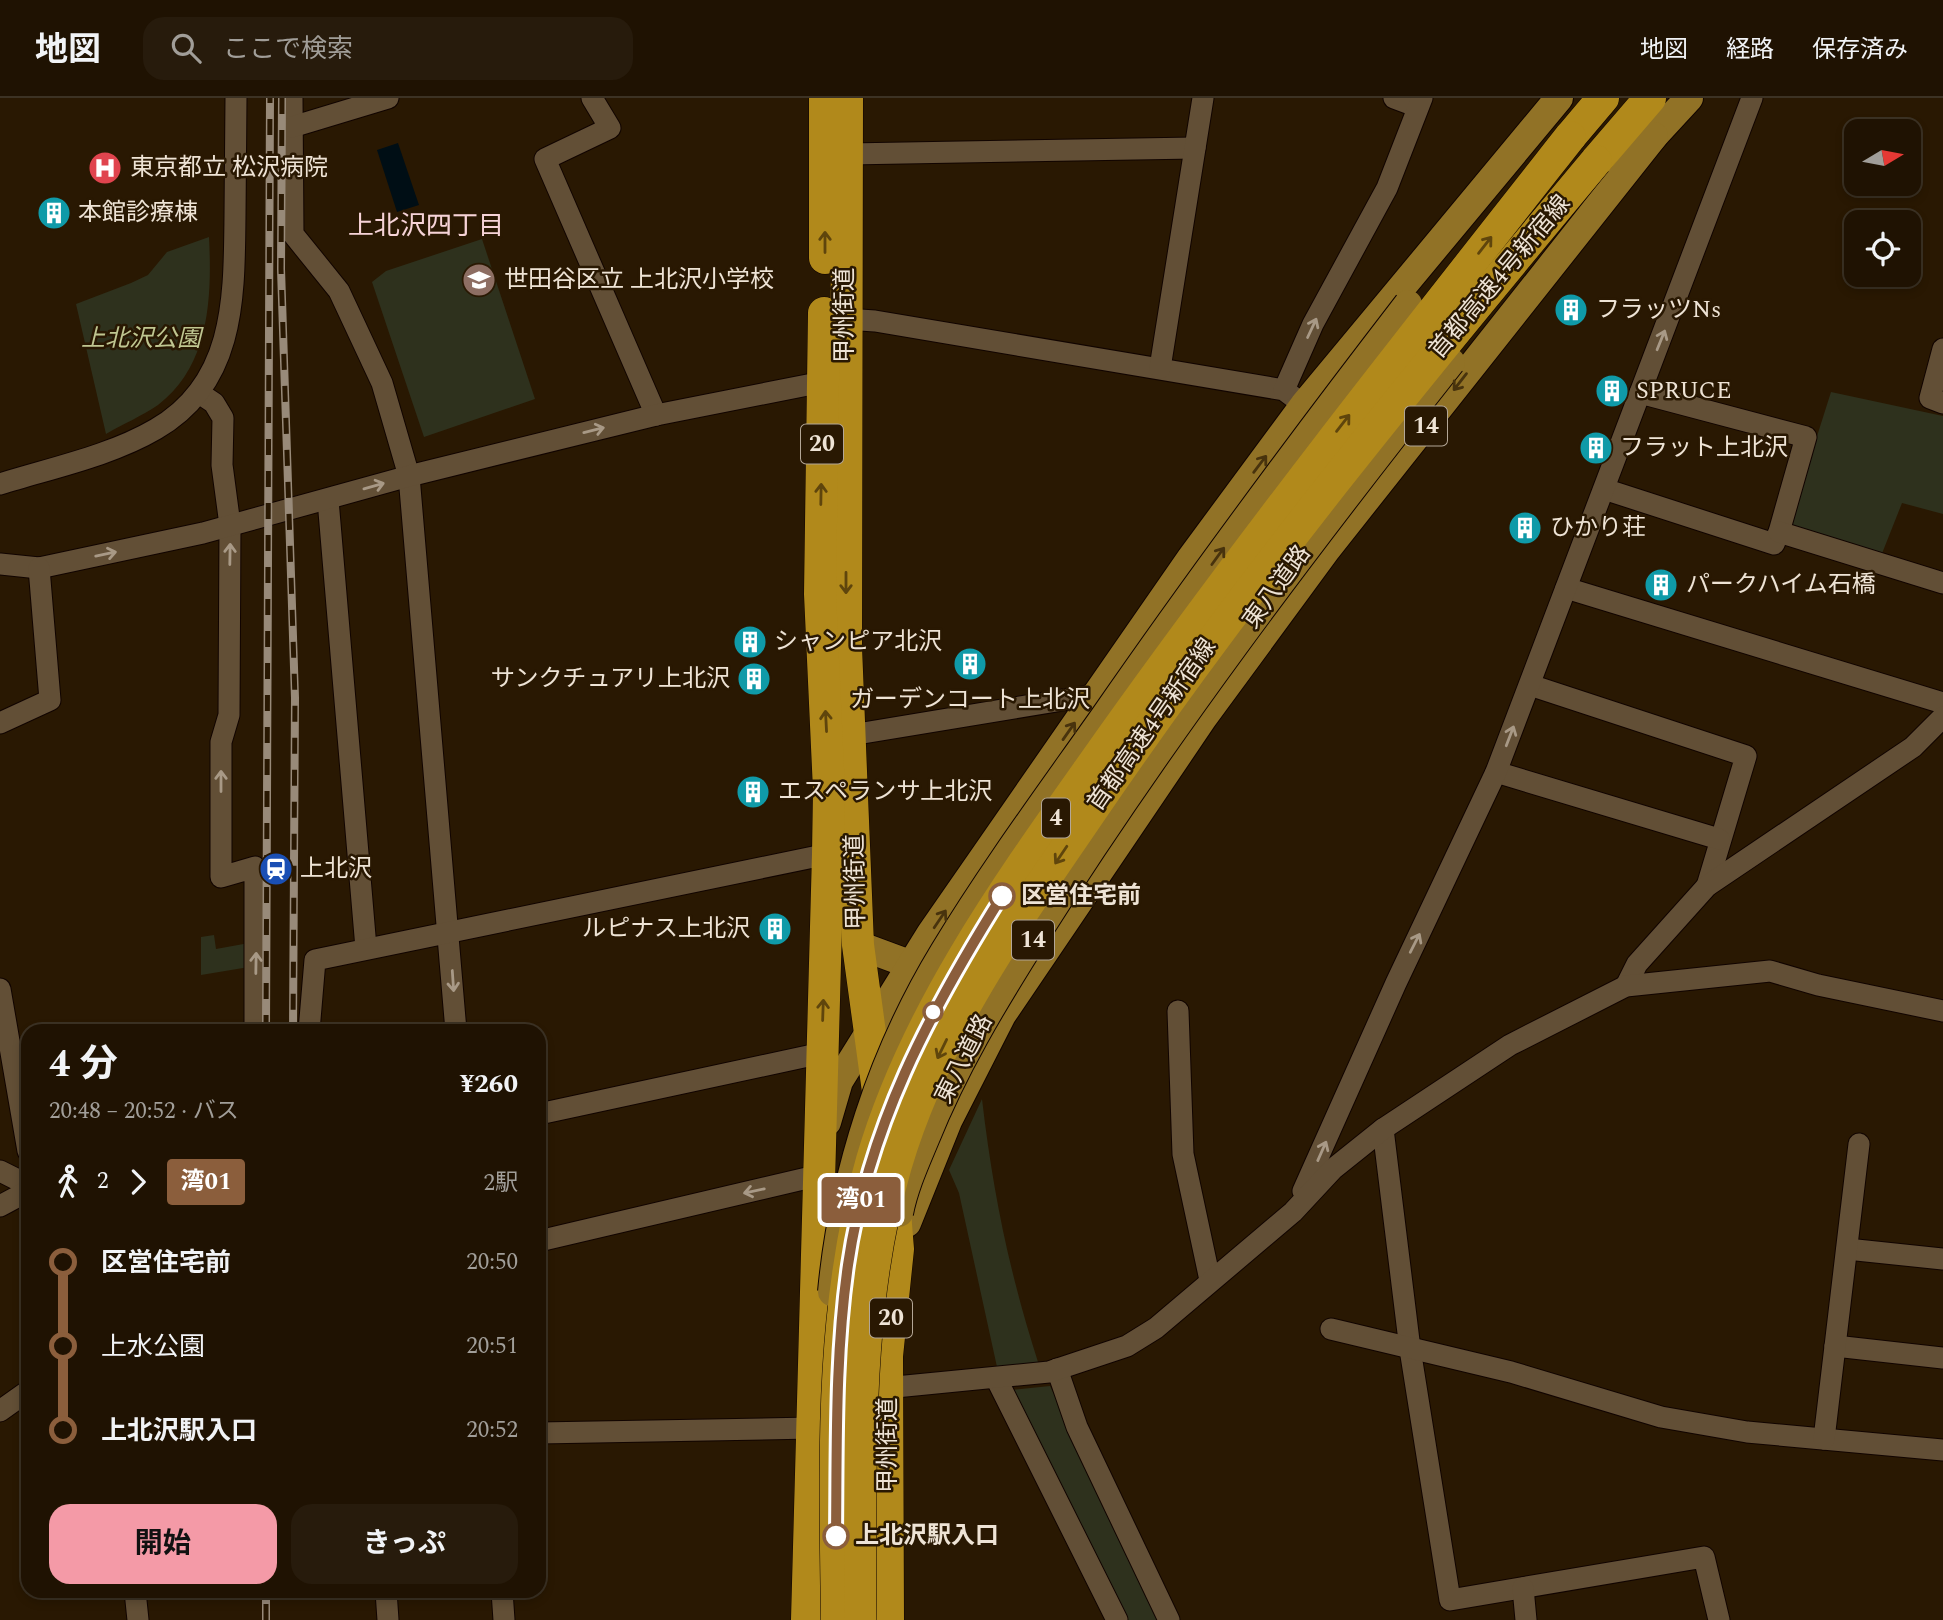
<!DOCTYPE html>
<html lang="ja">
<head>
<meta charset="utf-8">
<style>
	body { margin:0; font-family:Spectral,"Noto Sans JP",serif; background:#271b0c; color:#f1f3f6; height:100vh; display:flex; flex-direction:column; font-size:26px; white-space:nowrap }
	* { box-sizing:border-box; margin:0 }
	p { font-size:23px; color:#a19e99 }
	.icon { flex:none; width:38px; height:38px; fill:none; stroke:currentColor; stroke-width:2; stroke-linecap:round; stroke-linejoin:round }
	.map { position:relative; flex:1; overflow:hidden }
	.sheet { position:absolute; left:21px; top:926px; width:525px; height:574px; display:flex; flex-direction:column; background:#1f1202; border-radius:21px; box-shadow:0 4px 10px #0003,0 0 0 2px #3c3224 }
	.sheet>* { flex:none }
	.badge { padding:0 14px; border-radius:5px; font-size:24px; line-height:46px }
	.needle { width:46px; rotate:80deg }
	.fabs { position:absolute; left:1844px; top:21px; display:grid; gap:14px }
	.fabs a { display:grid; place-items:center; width:77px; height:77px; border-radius:14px; background:#1f1202; box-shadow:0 4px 10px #0003,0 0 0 2px #3c3224; font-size:35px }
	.map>.badge { position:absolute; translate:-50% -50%; box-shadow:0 0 0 4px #fff }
	.legs { display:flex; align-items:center; gap:10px; height:77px; padding:0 28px; font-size:23px }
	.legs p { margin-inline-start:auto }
	.summary { display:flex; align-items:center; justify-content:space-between; height:119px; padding:0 28px }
	h1 { font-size:38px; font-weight:700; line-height:52px }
	.cta { display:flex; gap:14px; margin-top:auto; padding:14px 28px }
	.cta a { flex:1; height:80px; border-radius:21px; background:#f49aa7; color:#111; font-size:28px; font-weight:700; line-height:80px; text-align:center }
	.cta a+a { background:#271b0c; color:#f1f3f6 }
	ul { padding:0 28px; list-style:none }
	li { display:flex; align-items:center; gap:24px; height:84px; font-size:26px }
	li i { display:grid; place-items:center; width:10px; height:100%; margin:0 9px; background:currentColor }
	li i::after { content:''; width:18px; height:18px; margin:-9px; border:5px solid; border-radius:50%; background:#1f1202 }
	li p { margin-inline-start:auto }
	li:first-child i { background:linear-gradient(#0000 50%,currentColor 0) }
	li:last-child i { background:linear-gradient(currentColor 50%,#0000 0) }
	header { display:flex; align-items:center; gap:42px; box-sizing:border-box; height:98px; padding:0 35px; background:#1f1202; border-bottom:2px solid #3c3224 }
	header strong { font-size:33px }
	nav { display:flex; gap:38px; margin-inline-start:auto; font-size:24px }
	.search { width:490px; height:63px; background:#271b0c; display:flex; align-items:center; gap:18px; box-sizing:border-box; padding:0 24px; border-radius:21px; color:#a19e99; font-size:26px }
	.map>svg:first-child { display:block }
	.green { fill:#2e311d }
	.water { fill:#000e15 }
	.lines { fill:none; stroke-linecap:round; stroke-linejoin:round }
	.minor-casing { stroke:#110400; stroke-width:23 }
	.major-casing { stroke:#110400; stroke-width:30 }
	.highway-casing { stroke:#110400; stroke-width:33 }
	.minor { stroke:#624f36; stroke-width:21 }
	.major { stroke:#917226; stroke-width:28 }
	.highway { stroke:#b1891b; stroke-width:32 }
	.rail-casing { stroke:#988a79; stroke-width:8 }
	.rail { stroke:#291802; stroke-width:5; stroke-dasharray:16; stroke-linecap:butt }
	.major-bridge-casing { stroke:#110400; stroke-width:30; stroke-linecap:butt }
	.highway-bridge-casing { stroke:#110400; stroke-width:33; stroke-linecap:butt }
	.major-bridge { stroke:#917226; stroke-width:28 }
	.highway-bridge { stroke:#b1891b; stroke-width:32 }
	.oneway { stroke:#5f450c }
	.oneway2 { stroke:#a89986 }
	.oneway3 { stroke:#48330d }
	.line-1-casing { stroke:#fff; stroke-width:16 }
	.line-1 { stroke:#8b5e3c; stroke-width:10 }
	.stop-1-dot { fill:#fff; stroke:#8b5e3c; stroke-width:3.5 }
	.labels { text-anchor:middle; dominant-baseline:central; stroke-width:5; stroke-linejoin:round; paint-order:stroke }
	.shield { fill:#291802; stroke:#b3a696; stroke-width:2 }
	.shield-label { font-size:23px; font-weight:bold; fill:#eee3d5 }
	.poi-label { font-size:24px; fill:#eee3d5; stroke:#291802; text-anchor:start }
	.street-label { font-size:24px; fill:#eee3d5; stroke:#291802 }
	.park-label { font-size:24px; font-style:italic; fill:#bfc691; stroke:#291802 }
	.stop-label { font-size:24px; font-weight:bold; fill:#eee3d5; stroke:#291802; text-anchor:start }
	.neighbourhood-label { font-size:26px; fill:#f6d3d7; stroke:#291802 }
</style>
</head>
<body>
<header>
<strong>地図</strong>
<div class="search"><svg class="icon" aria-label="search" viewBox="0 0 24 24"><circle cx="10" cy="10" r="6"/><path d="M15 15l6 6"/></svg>ここで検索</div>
<nav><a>地図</a><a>経路</a><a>保存済み</a></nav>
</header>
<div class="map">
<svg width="1943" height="1522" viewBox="0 0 1943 1522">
	<rect width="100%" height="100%" fill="#291802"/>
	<g class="green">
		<path d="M209,139C212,198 210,268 158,307C142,318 123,326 106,336L76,206L131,185L148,177L167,154Z"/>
		<polygon points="482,141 535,301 424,339 372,184 386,173"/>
		<polygon points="1831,294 1943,318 1943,416 1902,405 1881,458 1787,433"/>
		<polygon points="214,837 216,851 249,845 249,869 201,877 201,839"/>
		<path d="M982,1001C993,1095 1009,1173 1038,1264L997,1269L959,1095L949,1072Z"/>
		<polygon points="1050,1288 1164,1522 1126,1522 1012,1292"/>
	</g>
	<polygon class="water" points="398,45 419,107 397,114 377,52"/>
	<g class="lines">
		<defs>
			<g id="minor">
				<polyline points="292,0 293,136 339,193 382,285 409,378 456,933"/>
				<polyline points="592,0 610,30 545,61 656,317"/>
				<polyline points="1394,0 1418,9"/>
				<polyline points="292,29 388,0"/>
				<polyline points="848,56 1195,50"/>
				<polyline points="845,221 875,223 1284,292 1304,307"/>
				<polyline points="1943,251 1930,300 1943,305"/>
				<polyline points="1160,270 1203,0"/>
				<polyline points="1284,292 1313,226 1387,90 1422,0"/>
				<polyline points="199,295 214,305 223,320 222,367 230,427 229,617 221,644 221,779 255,769 255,933"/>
				<path d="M0,386C51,370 110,358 156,331C236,285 234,198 235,118C235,78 236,39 236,0"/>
				<polyline points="1604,391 1774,446 1779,434 1806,339 1640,295"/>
				<polyline points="328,402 366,850"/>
				<polyline points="1779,434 1943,485"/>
				<polyline points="0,466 39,470 203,435 409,378 656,317 833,282"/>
				<polyline points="1566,490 1943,605"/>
				<polyline points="1530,587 1746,658 1707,788"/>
				<polyline points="0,625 50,602 39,470"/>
				<polyline points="851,637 1093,597"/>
				<polyline points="1496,674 1719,741"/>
				<polyline points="1626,888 1637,866 1707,788 1913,649 1943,619"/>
				<polyline points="0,891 28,1053"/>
				<polyline points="1178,913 1183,1056 1210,1182"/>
				<polyline points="309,933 315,862 828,756"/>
				<polyline points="539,1016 822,955"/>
				<polyline points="1383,1031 1410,1251 1450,1502 1704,1459 1719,1522"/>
				<polyline points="0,1073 28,1087"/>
				<polyline points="1303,1093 1396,885 1496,674 1752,0"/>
				<polyline points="0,1108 28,1093"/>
				<polyline points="539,1143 820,1077"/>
				<polyline points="1847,1151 1943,1161"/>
				<polyline points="1331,1231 1511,1274 1661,1319 1747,1334 1943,1352"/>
				<polyline points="1835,1248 1943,1260"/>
				<polyline points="1057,1271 1077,1329 1169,1522"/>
				<polyline points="996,1280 1117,1522"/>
				<polyline points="875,1291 1049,1274 1127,1248 1156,1230 1293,1114 1333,1071 1383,1031 1510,947 1626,888 1770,873 1818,887 1943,913"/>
				<polyline points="0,1313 28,1293"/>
				<polyline points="539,1335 812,1330"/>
				<polyline points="1824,1341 1859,1046"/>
				<polyline points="1523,1490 1526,1522"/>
				<polyline points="135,1493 138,1522"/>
				<polyline points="386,1493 388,1522"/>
				<polyline points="502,1493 504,1522"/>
			</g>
			<g id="major">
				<polyline points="1641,52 1689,0"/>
				<polyline points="858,847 912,867"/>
				<polyline points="827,1024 839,983 931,835 1191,460 1304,307 1559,0"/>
				<polyline points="907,1125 948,1023 1002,917 1203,620 1327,451 1654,38"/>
			</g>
			<g id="highway">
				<polyline points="847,0 846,549 858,847 880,1008"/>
				<polyline points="1570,39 1603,0"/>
				<polyline points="1596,63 1650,0"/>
				<polyline points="825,160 825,0"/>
				<polyline points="807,1522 828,756 829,692 820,496 824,215"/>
				<polyline points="888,1522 887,1258 898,1151 893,1090"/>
			</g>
		</defs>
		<use href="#minor" class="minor-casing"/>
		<use href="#major" class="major-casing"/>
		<use href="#highway" class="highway-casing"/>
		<use href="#minor" class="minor"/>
		<use href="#major" class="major"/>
		<use href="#highway" class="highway"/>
		<defs>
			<g id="rail">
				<polyline points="282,0 281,171 295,600 293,933"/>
				<polyline points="266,933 270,0"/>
				<polyline points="266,1522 266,1493"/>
			</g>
		</defs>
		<use href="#rail" class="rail-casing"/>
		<use href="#rail" class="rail"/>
		<defs>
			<g id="major-bridge">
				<path d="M899,1115C904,1089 915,1065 925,1041C954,969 992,906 1033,841C1160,640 1304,450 1451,264"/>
				<path d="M832,1194C843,1076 882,956 944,854C993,773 1050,696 1105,618C1202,478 1304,341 1408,206"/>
			</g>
			<g id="highway-bridge">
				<path d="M837,1522C835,1369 829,1211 872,1062C918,905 1019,771 1112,639C1258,434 1414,237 1570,39"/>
				<path d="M860,1522C862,1371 853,1214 896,1067C935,935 1015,825 1092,712C1246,486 1420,274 1596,63"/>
			</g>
		</defs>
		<use href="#major-bridge" class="major-bridge-casing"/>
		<use href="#highway-bridge" class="highway-bridge-casing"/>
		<use href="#major-bridge" class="major-bridge"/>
		<use href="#highway-bridge" class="highway-bridge"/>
	</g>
	<defs><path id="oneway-shaft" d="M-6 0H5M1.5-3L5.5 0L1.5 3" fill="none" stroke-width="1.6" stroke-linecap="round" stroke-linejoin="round" transform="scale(1.75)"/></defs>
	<g class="oneway">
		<use href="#oneway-shaft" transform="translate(825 144) rotate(-90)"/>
		<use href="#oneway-shaft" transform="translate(1485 147) rotate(-52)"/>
		<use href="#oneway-shaft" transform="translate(1343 325) rotate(-52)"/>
		<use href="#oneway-shaft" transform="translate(821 396) rotate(-89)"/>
		<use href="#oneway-shaft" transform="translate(846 485) rotate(90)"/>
		<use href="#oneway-shaft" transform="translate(826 623) rotate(-93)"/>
		<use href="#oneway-shaft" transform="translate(1061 757) rotate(124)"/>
		<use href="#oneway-shaft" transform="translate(823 912) rotate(-88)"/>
		<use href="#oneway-shaft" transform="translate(942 951) rotate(116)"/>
	</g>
	<g class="oneway2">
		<use href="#oneway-shaft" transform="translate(1312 230) rotate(-65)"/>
		<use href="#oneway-shaft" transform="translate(1661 242) rotate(-68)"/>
		<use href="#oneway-shaft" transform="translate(594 332) rotate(-14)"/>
		<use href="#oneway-shaft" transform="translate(374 388) rotate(-16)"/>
		<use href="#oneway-shaft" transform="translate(106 456) rotate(-12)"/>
		<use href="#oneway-shaft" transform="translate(230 456) rotate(-89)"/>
		<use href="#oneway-shaft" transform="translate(1510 638) rotate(-69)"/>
		<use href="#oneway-shaft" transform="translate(221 683) rotate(-90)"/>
		<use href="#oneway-shaft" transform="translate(1415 845) rotate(-63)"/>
		<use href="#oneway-shaft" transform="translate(256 865) rotate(-89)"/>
		<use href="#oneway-shaft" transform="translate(453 883) rotate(86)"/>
		<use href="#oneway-shaft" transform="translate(1322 1053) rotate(-66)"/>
		<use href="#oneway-shaft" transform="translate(754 1093) rotate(168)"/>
	</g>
	<g class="oneway3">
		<use href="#oneway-shaft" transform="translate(1460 284) rotate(128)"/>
		<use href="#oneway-shaft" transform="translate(1260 366) rotate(-53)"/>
		<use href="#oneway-shaft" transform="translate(1218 458) rotate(-54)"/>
		<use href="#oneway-shaft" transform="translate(1069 633) rotate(-55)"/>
		<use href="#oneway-shaft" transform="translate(940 821) rotate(-56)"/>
	</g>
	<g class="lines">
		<defs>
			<path id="line-1" d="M836,1438C837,1348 835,1257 848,1167C868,1029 929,915 1002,798"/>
		</defs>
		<use href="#line-1" class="line-1-casing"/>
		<use href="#line-1" class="line-1"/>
	</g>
	<defs>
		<symbol id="hospital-disc" viewBox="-11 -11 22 22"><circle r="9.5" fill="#e0444e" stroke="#291802"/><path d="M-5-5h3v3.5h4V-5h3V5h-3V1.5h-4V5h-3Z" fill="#fff"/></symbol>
		<symbol id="building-disc" viewBox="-11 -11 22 22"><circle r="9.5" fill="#0f9aa8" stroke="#291802"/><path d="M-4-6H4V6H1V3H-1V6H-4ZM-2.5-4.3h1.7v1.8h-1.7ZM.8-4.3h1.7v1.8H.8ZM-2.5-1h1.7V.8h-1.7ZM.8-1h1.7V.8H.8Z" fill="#fff"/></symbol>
		<symbol id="school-disc" viewBox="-11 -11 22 22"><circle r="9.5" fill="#8d6e63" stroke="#291802"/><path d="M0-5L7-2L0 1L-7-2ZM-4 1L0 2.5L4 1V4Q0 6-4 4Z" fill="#fff"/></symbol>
		<symbol id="station-disc" viewBox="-11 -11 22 22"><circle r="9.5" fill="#1a4fb4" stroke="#291802"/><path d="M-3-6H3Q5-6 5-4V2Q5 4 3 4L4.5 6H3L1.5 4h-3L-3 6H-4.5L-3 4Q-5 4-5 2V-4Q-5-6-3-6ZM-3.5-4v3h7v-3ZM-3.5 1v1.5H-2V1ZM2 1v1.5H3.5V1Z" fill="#fff"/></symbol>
	</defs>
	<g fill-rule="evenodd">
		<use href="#hospital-disc" x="86" y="51" width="38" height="38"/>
		<use href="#building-disc" x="35" y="96" width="38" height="38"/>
		<use href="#school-disc" x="460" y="163" width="38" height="38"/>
		<use href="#building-disc" x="1552" y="193" width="38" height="38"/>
		<use href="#building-disc" x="1593" y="274" width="38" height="38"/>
		<use href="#building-disc" x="1577" y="331" width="38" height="38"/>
		<use href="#building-disc" x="1506" y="411" width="38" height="38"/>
		<use href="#building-disc" x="1642" y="468" width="38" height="38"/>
		<use href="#building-disc" x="731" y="525" width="38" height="38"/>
		<use href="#building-disc" x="951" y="547" width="38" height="38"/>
		<use href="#building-disc" x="735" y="562" width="38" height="38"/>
		<use href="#building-disc" x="734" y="675" width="38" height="38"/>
		<use href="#station-disc" x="257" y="752" width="38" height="38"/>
		<use href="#building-disc" x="756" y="812" width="38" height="38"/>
	</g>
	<g class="stop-1-dot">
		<circle cx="1002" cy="798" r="12"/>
		<circle cx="933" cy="914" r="9"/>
		<circle cx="836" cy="1438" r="12"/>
	</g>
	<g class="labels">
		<g class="shield">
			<rect x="1405" y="308.5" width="42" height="39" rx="5"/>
			<rect x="801" y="326.5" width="42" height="39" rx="5"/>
			<rect x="1042" y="700.5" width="28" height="39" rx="5"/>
			<rect x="1012" y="822.5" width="42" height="39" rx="5"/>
			<rect x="870" y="1200.5" width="42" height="39" rx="5"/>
		</g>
		<g class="shield-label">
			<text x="1426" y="328">14</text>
			<text x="822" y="346">20</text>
			<text x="1056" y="720">4</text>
			<text x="1033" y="842">14</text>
			<text x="891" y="1220">20</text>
		</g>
		<g class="poi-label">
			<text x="130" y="70">東京都立 松沢病院</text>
			<text x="78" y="115">本館診療棟</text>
			<text x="504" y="182">世田谷区立 上北沢小学校</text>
			<text x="1596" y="212">フラッツNs</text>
			<text x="1636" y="293">SPRUCE</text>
			<text x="1620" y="350">フラット上北沢</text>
			<text x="1550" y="430">ひかり荘</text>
			<text x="1686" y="487">パークハイム石橋</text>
			<text x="774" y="544">シャンピア北沢</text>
			<text x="730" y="581" text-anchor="end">サンクチュアリ上北沢</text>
			<text x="970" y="602" text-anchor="middle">ガーデンコート上北沢</text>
			<text x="778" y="694">エスペランサ上北沢</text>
			<text x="300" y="771">上北沢</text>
			<text x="750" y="831" text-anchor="end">ルピナス上北沢</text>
		</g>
		<g class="street-label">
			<text transform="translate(1500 179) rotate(-50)">首都高速4号新宿線</text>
			<text transform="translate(845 217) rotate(-90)">甲州街道</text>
			<text transform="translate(1277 489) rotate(-54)">東八道路</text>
			<text transform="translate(1152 627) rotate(-55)">首都高速4号新宿線</text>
			<text transform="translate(856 784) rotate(-91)">甲州街道</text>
			<text transform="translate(964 961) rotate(-63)">東八道路</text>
			<text transform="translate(888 1347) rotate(-90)">甲州街道</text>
		</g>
		<g class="park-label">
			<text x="141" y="241">上北沢公園</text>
		</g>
		<g class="stop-label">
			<text x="1021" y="798">区営住宅前</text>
			<text x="855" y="1438">上北沢駅入口</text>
		</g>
		<g class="neighbourhood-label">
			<text x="426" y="128">上北沢四丁目</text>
		</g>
	</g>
</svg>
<div class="fabs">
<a><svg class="needle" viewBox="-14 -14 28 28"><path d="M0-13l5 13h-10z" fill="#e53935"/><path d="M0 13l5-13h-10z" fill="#a19e99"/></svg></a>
<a><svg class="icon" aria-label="locate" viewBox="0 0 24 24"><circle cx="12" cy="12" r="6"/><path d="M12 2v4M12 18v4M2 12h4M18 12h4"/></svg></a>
</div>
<b class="badge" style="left:861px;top:1102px;background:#8b5e3c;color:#fff">湾01</b>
<section class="sheet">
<div class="summary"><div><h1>4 分</h1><p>20:48 – 20:52 · バス</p></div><b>¥260</b></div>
<div class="legs"><svg class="icon" aria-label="walk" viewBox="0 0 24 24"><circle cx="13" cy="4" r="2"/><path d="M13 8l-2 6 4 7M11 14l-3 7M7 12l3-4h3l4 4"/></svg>2<svg class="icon" aria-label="forward" viewBox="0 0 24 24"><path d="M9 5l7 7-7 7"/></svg><b class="badge" style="background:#8b5e3c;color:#fff">湾01</b><p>2駅</p></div>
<ul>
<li><i style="color:#8b5e3c"></i><b>区営住宅前</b><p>20:50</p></li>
<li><i style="color:#8b5e3c"></i><span>上水公園</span><p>20:51</p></li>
<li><i style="color:#8b5e3c"></i><b>上北沢駅入口</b><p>20:52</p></li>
</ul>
<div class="cta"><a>開始</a><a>きっぷ</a></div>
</section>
</div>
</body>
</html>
